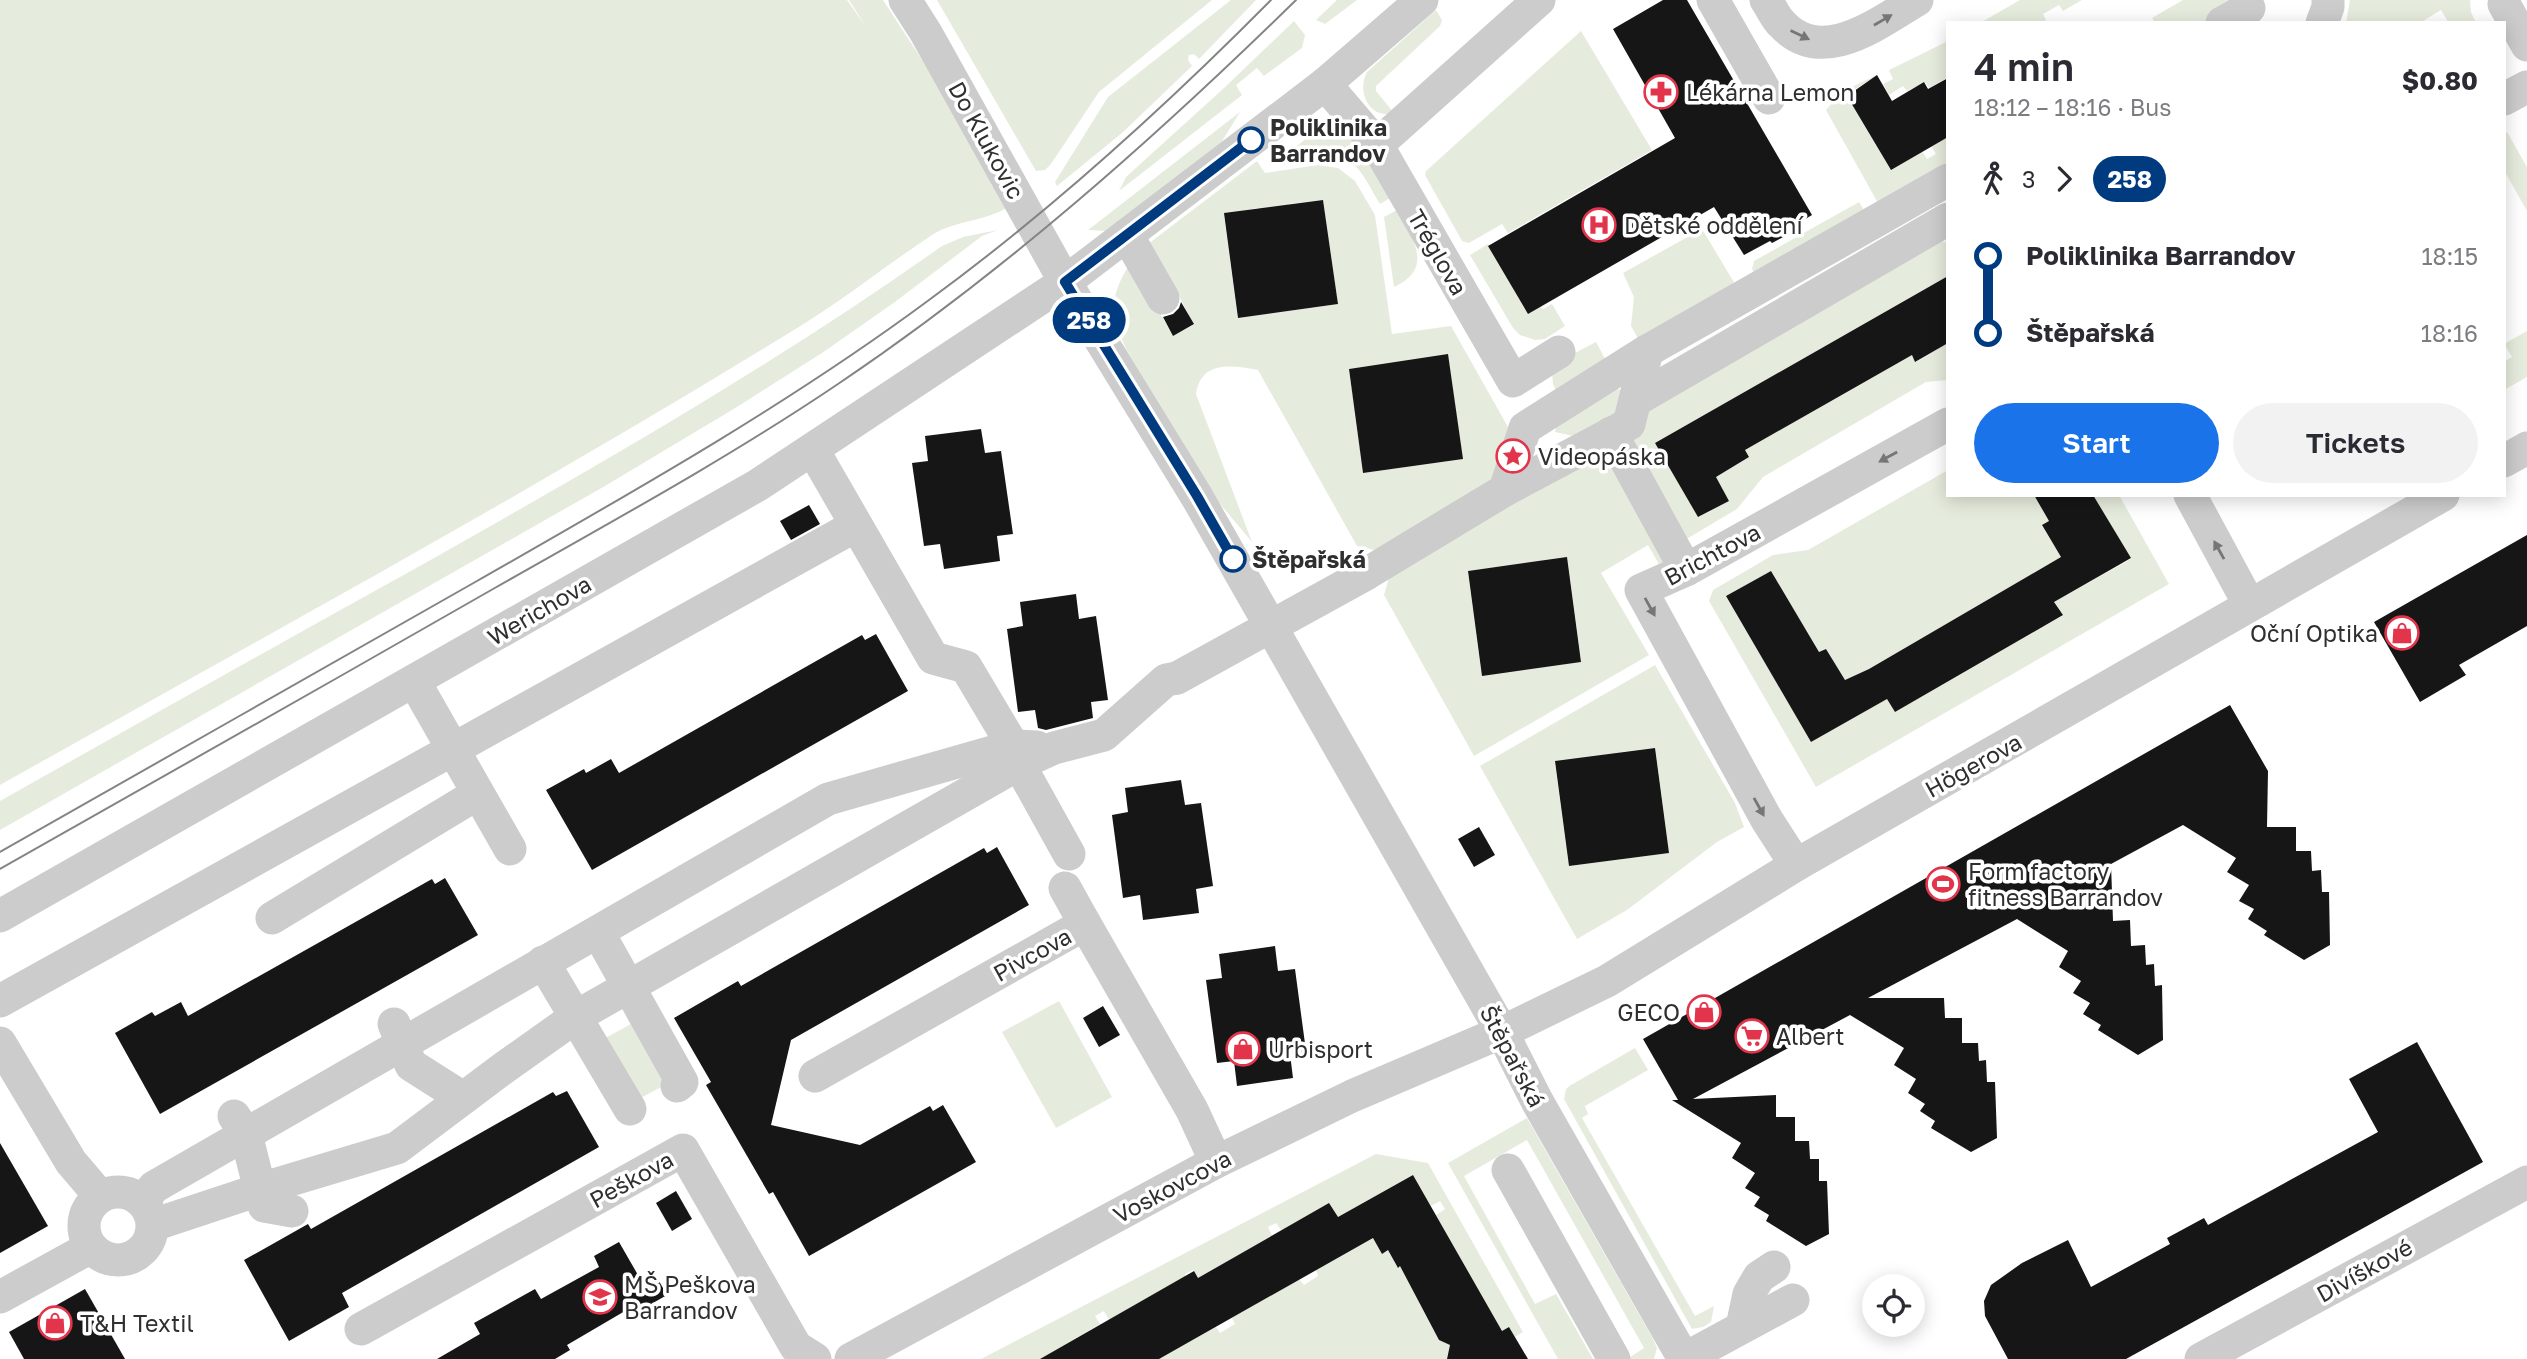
<!DOCTYPE html>
<html lang="en">
<head>
<meta charset="utf-8">
<style>
	body { margin:0; font-family:"Golos Text",sans-serif; background:#f2f2f3; color:#2b2b33; height:100vh; display:flex; flex-direction:column; font-size:26px; white-space:nowrap }
	* { box-sizing:border-box; margin:0 }
	p { font-size:23px; color:#7c7c81 }
	.icon { flex:none; width:38px; height:38px; fill:none; stroke:currentColor; stroke-width:2; stroke-linecap:round; stroke-linejoin:round }
	.map { position:relative; flex:1; overflow:hidden }
	.details { position:absolute; left:1946px; top:21px; width:560px; height:476px; display:flex; flex-direction:column; background:#fff; border-radius:0px; box-shadow:0 4px 18px #0003 }
	.details>* { flex:none }
	.badge { padding:0 14px; border-radius:23px; font-size:24px; line-height:46px }
	.fabs { position:absolute; left:1862px; top:1274px; display:grid; gap:14px }
	.fabs a { display:grid; place-items:center; width:63px; height:63px; border-radius:50%; background:#fff; box-shadow:0 4px 18px #0003; font-size:35px }
	.map>.badge { position:absolute; translate:-50% -50%; box-shadow:0 0 0 4px #fff }
	.legs { display:flex; align-items:center; gap:10px; height:77px; padding:0 28px; font-size:23px }
	.legs p { margin-inline-start:auto }
	.headline { display:flex; align-items:center; justify-content:space-between; height:119px; padding:0 28px }
	h1 { font-size:38px; font-weight:600; line-height:52px }
	.button { display:flex; gap:14px; margin-top:auto; padding:14px 28px }
	.button a { flex:1; height:80px; border-radius:42px; background:#1a73e8; color:#fff; font-size:28px; font-weight:600; line-height:80px; text-align:center }
	.button a+a { background:#f2f2f3; color:#2b2b33 }
	ul { padding:0 28px; list-style:none }
	li { display:flex; align-items:center; gap:24px; height:77px; font-size:26px }
	li i { display:grid; place-items:center; width:10px; height:100%; margin:0 9px; background:currentColor }
	li i::after { content:''; width:18px; height:18px; margin:-9px; border:5px solid; border-radius:50%; background:#fff }
	li p { margin-inline-start:auto }
	li:first-child i { background:linear-gradient(#0000 50%,currentColor 0) }
	li:last-child i { background:linear-gradient(currentColor 50%,#0000 0) }
	.map>svg:first-child { display:block }
	.green { fill:#e6ecdd; fill-rule:evenodd }
	.building { fill:#161616 }
	.lines { fill:none; stroke-linecap:round; stroke-linejoin:round }
	.minor { stroke:#ccc; stroke-width:33 }
	.tram { stroke:#848484; stroke-width:2 }
	.minor-bridge { stroke:#ccc; stroke-width:33 }
	.oneway { fill:#767676 }
	.line-1-casing { stroke:#fff; stroke-width:16 }
	.line-1 { stroke:#003b80; stroke-width:10 }
	.stop-1-dot { fill:#fff; stroke:#003b80; stroke-width:3.5 }
	.labels { text-anchor:middle; dominant-baseline:central; stroke-width:7; stroke-linejoin:round; paint-order:stroke }
	.poi-label { font-size:23px; fill:#2f2f2f; stroke:#fff; text-anchor:start }
	.stop-label { font-size:23px; font-weight:bold; fill:#2f2f2f; stroke:#fff; text-anchor:start }
	.street-label { font-size:23px; fill:#2f2f2f; stroke:#fff }
</style>
</head>
<body>
<div class="map">
<svg width="2527" height="1359" viewBox="0 0 2527 1359">
	<rect width="100%" height="100%" fill="#fff"/>
	<g class="green">
		<path d="M0,0H847L866,27L849,0H883L928,69L1008,207C985,222 955,220 932,235C888,264 847,297 802,325C540,487 269,634 0,785Z"/>
		<polygon points="937,0 1212,0 1099,92 1051,164 1045,170 1036,171"/>
		<polygon points="1231,0 1256,0 1199,59 1194,54 1189,55 1188,60 1192,66 1122,133 1057,186 1055,182 1108,97"/>
		<polygon points="1337,0 1357,0 1325,24 1316,20"/>
		<polygon points="2020,0 2082,0 2063,11 2059,5 2043,14 2046,20 2042,23 1980,23"/>
		<polygon points="2183,0 2235,0 2211,23 2155,23 2152,18"/>
		<polygon points="2350,0 2470,0 2471,12 2476,23 2449,23 2441,10 2420,23 2346,23"/>
		<path d="M1436,10L1442,20L1440,26L1376,86V91L1394,113C1370,120 1356,92 1367,72Z"/>
		<polygon points="1294,21 1305,35 1302,48 1264,76 1257,68 1236,85 1242,95 1119,191 1126,177 1224,88"/>
		<polygon points="1581,31 1652,150 1508,233 1502,224 1469,243 1462,241 1425,175 1426,171"/>
		<polygon points="1946,42 1948,46 1948,77 1929,88 1925,82 1907,91 1903,86 1889,95 1883,84 1893,79 1889,70"/>
		<polygon points="1877,75 1848,94 1890,169 1922,151 1927,159 1936,154 1931,146 1948,137 1948,174 1883,212 1826,110 1843,91"/>
		<polygon points="1240,112 1216,151 1106,231 1088,230"/>
		<path d="M1314,121C1331,120 1341,123 1354,135L1390,198L1380,204C1373,193 1367,180 1359,170C1339,144 1302,156 1274,161L1268,152L1282,141L1291,151L1309,136L1301,128L1304,124Z"/>
		<polygon points="2507,132 2527,167 2527,211 2504,170 2504,134"/>
		<path d="M1257,161L1265,173L1318,165L1338,168L1355,181L1375,215L1392,334L1451,326L1508,427L1491,490L1382,552L1357,546L1258,370C1232,365 1201,360 1196,394L1252,542L1205,486L1126,349C1110,311 1109,297 1131,262L1173,336L1193,325L1177,291L1148,244ZM1323,200L1338,304L1238,318L1224,214L1258,208L1261,228L1289,204ZM1383,364L1385,383L1462,459L1363,473L1349,369Z"/>
		<polygon points="1859,202 1869,219 1759,283 1752,269 1754,261"/>
		<path d="M1397,210C1413,239 1435,268 1394,287L1384,217Z"/>
		<polygon points="1702,229 1741,294 1644,349 1631,326 1634,297 1623,273"/>
		<path d="M998,230L982,236L895,302L822,353L737,407L605,486L0,830V801C142,721 284,641 427,562C602,463 777,363 942,246L963,237Z"/>
		<polygon points="1928,238 1948,243 1948,276 1655,443 1699,517 1729,501 1716,477 1749,457 1745,450 1912,355 1916,362 1948,343 1948,380 1926,382 1763,477 1737,509 1678,544 1629,457 1643,402"/>
		<polygon points="1488,244 1543,309 1552,304 1565,326 1545,339 1535,340 1520,335 1513,328 1470,255"/>
		<polygon points="2527,331 2527,377 2504,390 2504,362 2512,357 2504,344"/>
		<polygon points="1596,342 1609,366 1558,395 1553,384 1552,374 1571,355"/>
		<polygon points="1606,387 1628,391 1620,415 1577,437 1555,432 1559,412"/>
		<path d="M1586,458L1618,464L1674,561L1661,568L1648,545L1601,573L1649,655L1474,756L1384,595L1391,570ZM1567,558L1581,662L1482,675L1468,571Z"/>
		<polygon points="1948,470 1948,495 2034,495 2049,521 2042,526 2061,557 1869,669 1845,680 1826,649 1819,652 1771,571 1726,596 1811,742 1887,699 1895,712 2062,616 2054,602 2131,559 2093,495 2119,495 2169,584 1816,787 1709,601 1713,590 1773,555 1808,550"/>
		<path d="M1655,665L1735,803L1744,827L1717,842L1627,910L1577,939L1480,766ZM1654,748L1668,853L1569,866L1555,762L1589,757L1592,776L1621,752Z"/>
		<polygon points="1059,1001 1112,1097 1056,1128 1002,1032"/>
		<polygon points="640,1019 676,1079 635,1101 598,1042"/>
		<polygon points="1635,1048 1648,1070 1585,1106 1588,1114 1582,1118 1695,1316 1714,1306 1711,1322 1703,1327 1692,1329 1564,1099 1566,1089 1571,1085"/>
		<polygon points="1527,1118 1652,1337 1657,1348 1654,1359 1627,1359 1644,1348 1527,1140 1464,1176 1535,1304 1556,1294 1593,1359 1558,1359 1448,1163"/>
		<polygon points="1376,1154 1428,1163 1523,1332 1515,1337 1509,1327 1499,1333 1496,1321 1436,1215 1445,1209 1440,1201 1431,1206 1413,1175 1338,1217 1281,1230 1276,1223 1268,1227 1272,1236 1198,1278 1193,1270 1185,1274 1189,1283 1109,1320 1104,1311 1095,1316 1100,1324 1040,1359 981,1359"/>
		<polygon points="1373,1238 1382,1254 1388,1250 1397,1267 1405,1263 1423,1296 1418,1300 1426,1315 1455,1349 1448,1353 1447,1359 1143,1359 1182,1337 1187,1343 1216,1327 1220,1333 1235,1324 1232,1318 1299,1279 1304,1285 1318,1276 1316,1270"/>
	</g>
	<g class="building">
		<polygon points="1663,0 1687,0 1812,215 1787,230 1787,235 1772,243 1770,241 1744,255 1714,207 1528,314 1488,246 1675,138 1613,29"/>
		<polygon points="1877,75 1892,101 1924,82 1928,89 1948,78 1948,137 1891,170 1847,96"/>
		<polygon points="1323,200 1338,304 1238,318 1224,213"/>
		<polygon points="1948,276 1948,343 1915,362 1912,355 1745,450 1749,457 1716,477 1729,501 1698,517 1655,443"/>
		<polygon points="1181,302 1194,324 1173,336 1163,317 1173,314 1179,308"/>
		<polygon points="1448,354 1463,459 1363,473 1349,369"/>
		<polygon points="981,429 985,453 1001,451 1013,534 997,536 1000,561 944,569 940,544 924,546 912,463 928,461 925,436"/>
		<polygon points="2034,495 2093,495 2131,558 2054,602 2063,615 1895,712 1887,699 1811,742 1726,596 1771,571 1819,652 1826,649 1845,680 1869,669 2061,557 2042,525 2049,521"/>
		<polygon points="809,505 820,524 791,540 780,521"/>
		<polygon points="2527,535 2527,626 2459,665 2466,675 2420,702 2374,622"/>
		<polygon points="1567,557 1581,662 1482,676 1468,571"/>
		<polygon points="1076,594 1079,619 1096,616 1108,700 1091,702 1093,718 1046,730 1038,728 1035,710 1018,712 1007,629 1023,626 1020,602"/>
		<polygon points="876,634 908,691 592,870 546,790 584,769 586,773 611,759 619,773 862,635 865,640"/>
		<polygon points="2230,705 2268,771 2267,827 2296,827 2296,851 2311,851 2312,871 2321,870 2322,892 2329,892 2330,945 2304,960 2264,935 2267,931 2248,919 2254,909 2239,901 2249,885 2227,872 2236,858 2183,825 2111,864 2113,921 2130,920 2131,946 2145,945 2146,965 2154,964 2155,986 2162,985 2163,1040 2138,1055 2098,1030 2101,1025 2083,1014 2090,1003 2073,993 2081,981 2059,967 2068,951 2017,919 1868,998 1944,998 1945,1018 1962,1018 1962,1043 1978,1043 1979,1061 1986,1060 1987,1082 1995,1082 1997,1138 1971,1152 1931,1128 1935,1121 1920,1111 1925,1104 1908,1093 1916,1079 1894,1065 1904,1048 1850,1015 1693,1099 1776,1095 1776,1117 1795,1117 1795,1141 1809,1141 1810,1159 1819,1159 1819,1181 1827,1181 1829,1234 1806,1246 1766,1221 1769,1215 1754,1206 1760,1197 1745,1188 1755,1173 1732,1158 1741,1143 1672,1100 1678,1100 1643,1039"/>
		<polygon points="1655,748 1669,853 1569,866 1555,761"/>
		<polygon points="1181,780 1185,805 1201,803 1213,886 1196,889 1199,913 1143,920 1140,895 1123,898 1112,815 1128,812 1125,788"/>
		<polygon points="1479,827 1495,855 1474,867 1458,839"/>
		<polygon points="997,847 1029,905 791,1040 771,1125 860,1145 930,1106 933,1111 943,1105 976,1162 809,1256 773,1192 769,1194 706,1085 711,1082 674,1018 738,981 741,986 984,848 987,853"/>
		<polygon points="445,878 478,935 160,1114 115,1033 152,1012 155,1016 181,1002 188,1016 432,879 435,884"/>
		<polygon points="1275,946 1278,971 1295,969 1306,1051 1290,1054 1293,1078 1237,1086 1234,1061 1217,1063 1206,980 1222,978 1219,954"/>
		<polygon points="1103,1006 1120,1035 1099,1047 1083,1018"/>
		<polygon points="2417,1042 2483,1162 2126,1359 2008,1359 1985,1316 1984,1301 1991,1285 2022,1263 2068,1240 2091,1287 2170,1244 2167,1238 2204,1218 2208,1225 2378,1132 2349,1079"/>
		<polygon points="567,1091 599,1147 342,1293 349,1307 289,1341 244,1260 308,1224 311,1229 553,1092 556,1096"/>
		<polygon points="0,1143 48,1226 0,1253"/>
		<polygon points="1413,1175 1502,1331 1509,1327 1528,1359 1447,1359 1450,1345 1439,1340 1400,1266 1398,1268 1388,1250 1382,1254 1373,1238 1159,1359 1040,1359 1194,1271 1198,1278 1329,1203 1338,1217"/>
		<polygon points="676,1191 692,1219 672,1231 656,1203"/>
		<polygon points="619,1242 642,1282 655,1274 667,1295 653,1303 656,1308 631,1322 625,1311 567,1345 570,1350 555,1359 437,1359 480,1334 474,1323 535,1289 541,1299 599,1267 594,1256"/>
		<polygon points="85,1289 125,1359 24,1359 9,1332"/>
	</g>
	<g class="lines">
		<g class="minor">
			<polyline points="905,0 926,33 1065,282 1197,497 1502,1032 1537,1101 1684,1359"/>
			<polyline points="1713,0 1769,98"/>
			<path d="M1766,0C1771,7 1775,17 1781,23C1822,68 1878,23 1917,0"/>
			<polyline points="2504,4 2527,45"/>
			<polyline points="2222,23 2249,8"/>
			<polyline points="2322,23 2328,7 2328,0"/>
			<polyline points="1325,84 1377,145 1513,381 1559,352"/>
			<polyline points="2504,99 2527,87"/>
			<polyline points="1377,145 1539,0"/>
			<polyline points="1127,235 1163,298"/>
			<polyline points="1636,400 1948,219"/>
			<polyline points="1611,433 1686,570"/>
			<polyline points="813,450 933,658 966,667 1013,746 1019,764 1069,854"/>
			<polyline points="2504,461 2527,448"/>
			<polyline points="1505,490 1525,428 1647,351 1948,180"/>
			<polyline points="2190,495 2249,604"/>
			<polyline points="1366,574 1505,490 1629,424 1647,351"/>
			<polyline points="414,681 510,849"/>
			<polyline points="1796,865 1767,820 1641,590 1686,570 1948,424"/>
			<polyline points="1065,888 1085,924"/>
			<polyline points="0,916 758,485 1065,282 1325,84 1422,0"/>
			<polyline points="272,918 477,794"/>
			<polyline points="598,932 682,1082 677,1086"/>
			<polyline points="543,962 630,1109"/>
			<polyline points="0,1001 855,526"/>
			<polyline points="394,1024 411,1065 463,1098"/>
			<polyline points="0,1043 71,1162 100,1196"/>
			<polyline points="815,1076 1085,924 1192,1110 1216,1162"/>
			<polyline points="234,1116 246,1134 264,1206 292,1211"/>
			<polyline points="1508,1170 1614,1359"/>
			<circle cx="118" cy="1226" r="34"/>
			<polyline points="142,1201 154,1187 828,799 1013,746 1037,747"/>
			<polyline points="153,1225 277,1184 397,1148 505,1067 577,1016 1019,764 1054,748 1104,735 1166,680 1177,678"/>
			<polyline points="0,1297 91,1247"/>
			<polyline points="1742,1327 1749,1294 1759,1277 1774,1267"/>
			<polyline points="361,1329 683,1150 796,1347 815,1359"/>
			<polyline points="851,1359 1216,1162 1352,1096 1502,1032 1607,981 1796,865 2443,495"/>
			<polyline points="1684,1359 1793,1300"/>
			<polyline points="2201,1359 2527,1182"/>
		</g>
		<g class="tram">
			<path d="M0,852C159,762 318,671 477,581C631,493 786,406 929,300C1052,210 1164,108 1271,0"/>
			<path d="M0,869C164,776 329,683 493,589C609,523 727,459 838,384C1003,273 1154,139 1296,0"/>
		</g>
		<polyline class="minor-bridge" points="1177,678 1366,574"/>
	</g>
	<defs><path id="oneway-solid" d="M-6-.8H1V-3.2L6.5 0L1 3.2V.8H-6Z" transform="scale(1.75)"/></defs>
	<g class="oneway">
		<use href="#oneway-solid" transform="translate(1883 20) rotate(-30)"/>
		<use href="#oneway-solid" transform="translate(1800 35) rotate(26)"/>
		<use href="#oneway-solid" transform="translate(1888 457) rotate(151)"/>
		<use href="#oneway-solid" transform="translate(2219 550) rotate(-119)"/>
		<use href="#oneway-solid" transform="translate(1650 607) rotate(61)"/>
		<use href="#oneway-solid" transform="translate(1759 807) rotate(61)"/>
	</g>
	<g class="lines">
		<defs>
			<polyline id="line-1" points="1233,559 1197,496 1065,282 1251,140"/>
		</defs>
		<use href="#line-1" class="line-1-casing"/>
		<use href="#line-1" class="line-1"/>
	</g>
	<defs>
		<symbol id="pharmacy-ring" viewBox="-11 -11 22 22"><circle r="9.5" fill="#fff" stroke="#e2354c" stroke-width="1.5"/><path d="M-2-6h4v4h4v4h-4v4h-4v-4h-4v-4h4Z" fill="#e2354c"/></symbol>
		<symbol id="hospital-ring" viewBox="-11 -11 22 22"><circle r="9.5" fill="#fff" stroke="#e2354c" stroke-width="1.5"/><path d="M-5-5h3v3.5h4V-5h3V5h-3V1.5h-4V5h-3Z" fill="#e2354c"/></symbol>
		<symbol id="sight-ring" viewBox="-11 -11 22 22"><circle r="9.5" fill="#fff" stroke="#e2354c" stroke-width="1.5"/><path d="M0-6L1.8-2.2L6-1.7L2.9 1.2L3.7 5.4L0 3.3L-3.7 5.4L-2.9 1.2L-6-1.7L-1.8-2.2Z" fill="#e2354c"/></symbol>
		<symbol id="shop-ring" viewBox="-11 -11 22 22"><circle r="9.5" fill="#fff" stroke="#e2354c" stroke-width="1.5"/><path d="M-5-2.5h2.3a2.7 3.5 0 0 1 5.4 0H5L5.5 6h-11ZM-1.5-2.5h3a1.5 2.3 0 0 0-3 0Z" fill="#e2354c"/></symbol>
		<symbol id="stadium-ring" viewBox="-11 -11 22 22"><circle r="9.5" fill="#fff" stroke="#e2354c" stroke-width="1.5"/><path d="M0-5a6.5 5 0 1 0 0 10a6.5 5 0 1 0 0-10ZM-3.5-1.8h7v3.6h-7Z" fill="#e2354c"/></symbol>
		<symbol id="supermarket-ring" viewBox="-11 -11 22 22"><circle r="9.5" fill="#fff" stroke="#e2354c" stroke-width="1.5"/><path d="M-6-5.5h2.5l.6 2H6L4.5 2H-2.5L-4.4-4H-6ZM-1.5 3.2a1.3 1.3 0 1 0 .1 0ZM3 3.2a1.3 1.3 0 1 0 .1 0Z" fill="#e2354c"/></symbol>
		<symbol id="school-ring" viewBox="-11 -11 22 22"><circle r="9.5" fill="#fff" stroke="#e2354c" stroke-width="1.5"/><path d="M0-5L7-2L0 1L-7-2ZM-4 1L0 2.5L4 1V4Q0 6-4 4Z" fill="#e2354c"/></symbol>
	</defs>
	<g fill-rule="evenodd">
		<use href="#pharmacy-ring" x="1642" y="73" width="38" height="38"/>
		<use href="#hospital-ring" x="1580" y="206" width="38" height="38"/>
		<use href="#sight-ring" x="1494" y="437" width="38" height="38"/>
		<use href="#shop-ring" x="2383" y="614" width="38" height="38"/>
		<use href="#stadium-ring" x="1924" y="865" width="38" height="38"/>
		<use href="#shop-ring" x="1685" y="993" width="38" height="38"/>
		<use href="#supermarket-ring" x="1733" y="1017" width="38" height="38"/>
		<use href="#shop-ring" x="1224" y="1030" width="38" height="38"/>
		<use href="#school-ring" x="581" y="1278" width="38" height="38"/>
		<use href="#shop-ring" x="36" y="1304" width="38" height="38"/>
	</g>
	<g class="stop-1-dot">
		<circle cx="1251" cy="140" r="12"/>
		<circle cx="1233" cy="559" r="12"/>
	</g>
	<g class="labels">
		<g class="poi-label">
			<text x="1686" y="92">Lékárna Lemon</text>
			<text x="1624" y="225">Dětské oddělení</text>
			<text x="1538" y="456">Videopáska</text>
			<text x="2378" y="633" text-anchor="end">Oční Optika</text>
			<text x="1968" y="871">Form factory<tspan x="1968" dy="26">fitness Barrandov</tspan></text>
			<text x="1680" y="1012" text-anchor="end">GECO</text>
			<text x="1776" y="1036">Albert</text>
			<text x="1268" y="1049">Urbisport</text>
			<text x="624" y="1284">MŠ Peškova<tspan x="624" dy="26">Barrandov</tspan></text>
			<text x="80" y="1323">T&amp;H Textil</text>
		</g>
		<g class="stop-label">
			<text x="1270" y="127">Poliklinika<tspan x="1270" dy="26">Barrandov</tspan></text>
			<text x="1252" y="559">Štěpařská</text>
		</g>
		<g class="street-label">
			<text transform="translate(987 140) rotate(61)">Do Klukovic</text>
			<text transform="translate(1438 252) rotate(60)">Tréglova</text>
			<text transform="translate(1712 554) rotate(-28)">Brichtova</text>
			<text transform="translate(539 610) rotate(-30)">Werichova</text>
			<text transform="translate(1973 765) rotate(-29)">Högerova</text>
			<text transform="translate(1032 954) rotate(-29)">Pivcova</text>
			<text transform="translate(1513 1056) rotate(62)">Štěpařská</text>
			<text transform="translate(631 1179) rotate(-29)">Peškova</text>
			<text transform="translate(1172 1186) rotate(-28)">Voskovcova</text>
			<text transform="translate(2364 1270) rotate(-29)">Divíškové</text>
		</g>
	</g>
</svg>
<div class="fabs">
<a><svg class="icon" aria-label="locate" viewBox="0 0 24 24"><circle cx="12" cy="12" r="6"/><path d="M12 2v4M12 18v4M2 12h4M18 12h4"/></svg></a>
</div>
<b class="badge" style="left:1089px;top:320px;background:#003b80;color:#fff">258</b>
<section class="details">
<div class="headline"><div><h1>4 min</h1><p>18:12 – 18:16 · Bus</p></div><b>$0.80</b></div>
<div class="legs"><svg class="icon" aria-label="walk" viewBox="0 0 24 24"><circle cx="13" cy="4" r="2"/><path d="M13 8l-2 6 4 7M11 14l-3 7M7 12l3-4h3l4 4"/></svg>3<svg class="icon" aria-label="forward" viewBox="0 0 24 24"><path d="M9 5l7 7-7 7"/></svg><b class="badge" style="background:#003b80;color:#fff">258</b></div>
<ul>
<li><i style="color:#003b80"></i><b>Poliklinika Barrandov</b><p>18:15</p></li>
<li><i style="color:#003b80"></i><b>Štěpařská</b><p>18:16</p></li>
</ul>
<div class="button"><a>Start</a><a>Tickets</a></div>
</section>
</div>
</body>
</html>
